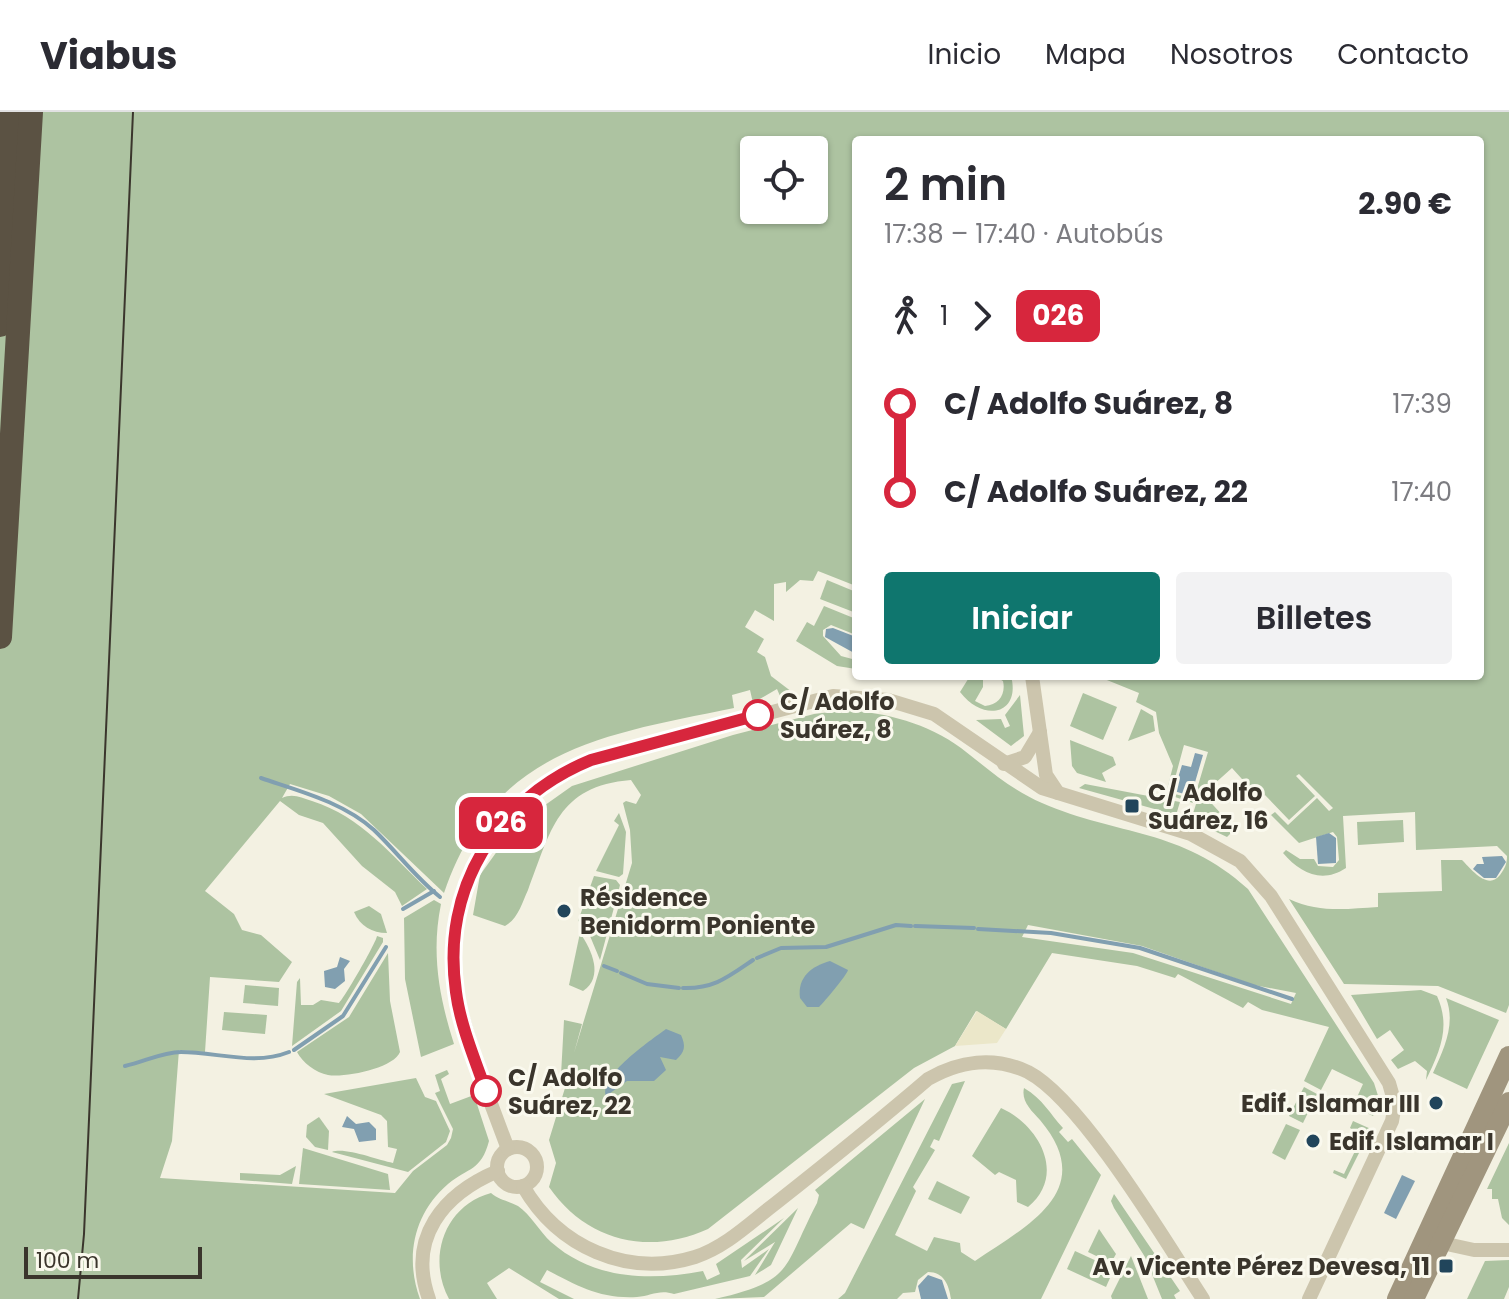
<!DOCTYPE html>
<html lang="es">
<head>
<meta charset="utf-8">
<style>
	body { margin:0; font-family:Poppins,sans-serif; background:#f2f2f3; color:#2b2b33; height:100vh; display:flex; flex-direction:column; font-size:30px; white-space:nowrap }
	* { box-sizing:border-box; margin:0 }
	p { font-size:26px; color:#7c7c81 }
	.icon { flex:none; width:44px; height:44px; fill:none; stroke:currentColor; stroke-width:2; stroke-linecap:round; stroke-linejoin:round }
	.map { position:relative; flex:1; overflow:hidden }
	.panel { position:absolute; left:852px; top:24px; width:632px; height:544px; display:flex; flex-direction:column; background:#fff; border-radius:8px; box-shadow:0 2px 6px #0004 }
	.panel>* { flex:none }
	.badge { padding:0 16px; border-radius:12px; font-size:28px; line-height:52px }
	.buttons { position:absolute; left:740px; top:24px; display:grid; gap:16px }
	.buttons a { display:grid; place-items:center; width:88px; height:88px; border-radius:8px; background:#fff; box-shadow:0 2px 6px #0004; font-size:40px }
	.scale { position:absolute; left:24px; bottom:20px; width:178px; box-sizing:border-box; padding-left:8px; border:4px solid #3a352c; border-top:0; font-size:22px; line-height:28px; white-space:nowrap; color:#3a352c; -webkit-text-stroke:6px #faf9ee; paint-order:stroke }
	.map>.badge { position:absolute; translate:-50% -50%; box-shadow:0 0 0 4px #fff }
	.legs { display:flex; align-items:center; gap:12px; height:88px; padding:0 32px; font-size:26px }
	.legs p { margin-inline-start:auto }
	.summary { display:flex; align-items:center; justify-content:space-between; height:136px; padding:0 32px }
	h1 { font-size:44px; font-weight:600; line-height:60px }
	.primary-button { display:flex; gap:16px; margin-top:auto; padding:16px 32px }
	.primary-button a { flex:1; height:92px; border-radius:8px; background:#0f766e; color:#fff; font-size:32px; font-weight:600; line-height:92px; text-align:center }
	.primary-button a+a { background:#f2f2f3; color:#2b2b33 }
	ul { padding:0 32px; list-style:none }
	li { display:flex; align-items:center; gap:28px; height:88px; font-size:30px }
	li i { display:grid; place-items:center; width:12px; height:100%; margin:0 10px; background:currentColor }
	li i::after { content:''; width:20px; height:20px; margin:-10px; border:6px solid; border-radius:50%; background:#fff }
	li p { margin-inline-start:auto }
	li:first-child i { background:linear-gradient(#0000 50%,currentColor 0) }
	li:last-child i { background:linear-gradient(currentColor 50%,#0000 0) }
	header { display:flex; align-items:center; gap:48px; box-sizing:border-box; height:112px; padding:0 40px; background:#fff; border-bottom:2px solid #e1e1e2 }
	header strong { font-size:38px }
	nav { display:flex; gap:44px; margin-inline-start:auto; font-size:28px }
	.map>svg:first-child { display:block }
	.green { fill:#adc3a1; fill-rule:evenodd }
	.plaza { fill:#ebe7c9 }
	.water { fill:#819fb0 }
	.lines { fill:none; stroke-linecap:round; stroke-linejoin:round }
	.stream { stroke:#819fb0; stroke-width:4 }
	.street { stroke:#ccc5ad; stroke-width:14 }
	.secondary { stroke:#a0957e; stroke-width:20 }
	.highway { stroke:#5b5243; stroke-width:24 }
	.tram { stroke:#3a352c; stroke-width:2 }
	.line-1-casing { stroke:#fff; stroke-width:18 }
	.line-1 { stroke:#d7263d; stroke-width:12 }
	.stop-1-dot { fill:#fff; stroke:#d7263d; stroke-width:4 }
	.poi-dot { fill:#21455b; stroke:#faf9ee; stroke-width:3 }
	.labels { text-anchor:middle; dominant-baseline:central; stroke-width:6; stroke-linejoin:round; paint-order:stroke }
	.stop-label { font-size:24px; font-weight:bold; fill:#3a352c; stroke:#faf9ee; text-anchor:start }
	.poi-label { font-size:24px; font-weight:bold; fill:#3a352c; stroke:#faf9ee; text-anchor:start }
</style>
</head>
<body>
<header>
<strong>Viabus</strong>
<nav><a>Inicio</a><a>Mapa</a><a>Nosotros</a><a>Contacto</a></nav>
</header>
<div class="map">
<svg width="1509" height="1187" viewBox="0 0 1509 1187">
	<rect width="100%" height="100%" fill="#f3f1e2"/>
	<g class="green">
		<path d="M0,0H1509V893L1506,901L1438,874L1344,872L1289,787C1319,801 1346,797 1378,795V781L1442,779L1441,748H1462C1471,757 1488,779 1500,763C1505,756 1507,752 1507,744L1497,734L1416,738L1415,700L1343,704L1346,756C1322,772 1300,761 1283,741L1286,738L1300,747H1314L1318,754L1333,755L1339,748L1337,725L1333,720L1299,731L1271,703L1275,700L1288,713L1317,686L1329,699L1333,696L1299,662L1296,664L1315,684L1289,708L1265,683L1260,687L1232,656L1203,682L1235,717L1227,725L1191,708L1196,692L1166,682L1173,654L1159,621L1156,600L1136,590L1139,581L1097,564H1480V28H856V474L818,459L813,469L800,468L786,480V470L774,472V509L755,498L745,515L764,527L757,540L765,545L771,564L792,580L780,584L777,577L753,591L750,578L732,583L734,596C602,623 493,637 444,781L361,702L329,684L290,672L282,686C292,681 301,685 312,689C362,705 390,742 427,777L402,794L395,780L362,754L323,711L299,703L280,689L205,779L234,802L242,818L261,823L292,850L279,870L210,865L205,940L179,938L172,1029L160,1066L395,1081L413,1059L447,1033L451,1026L453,1017L435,981L440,979L435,963L447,958L449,962L441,967L450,992L474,983L489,1029C481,1059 469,1055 448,1072C413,1102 405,1146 420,1187H0ZM754,38H814V98H754ZM1184,633L1208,640L1194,687L1171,681Z"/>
		<polygon points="827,468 856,480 856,501 820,487"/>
		<polygon points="824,494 856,507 856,523 831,513 823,518 823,524 841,544 856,548 856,557 837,554 796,529 807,510 814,514"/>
		<path d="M970,564H983V575L975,589L985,594C999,593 1006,582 1003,569L994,564H1011C1021,601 985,612 960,580Z"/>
		<polygon points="1083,581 1117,595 1103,628 1070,614"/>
		<polygon points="1020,583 1024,624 1011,634 976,608 1001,607 1005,616 1010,614 1005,603"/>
		<polygon points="1141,597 1153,604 1155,619 1128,629"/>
		<path d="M846,598C887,601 927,611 961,636C987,656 1011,678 1042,691C1118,724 1181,716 1248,777L1374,971L1380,990L1373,1004L1353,994L1363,972L1332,957L1321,978L1304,969L1329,915L1262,898L1248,890L1243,896L1178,862L1175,866L1137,854L1052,841L1006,917L976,899L955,934L914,956L708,1117C649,1144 586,1129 549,1075L556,1051L549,1028L569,963H561L564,908L582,912L574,941L632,751L630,718L623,691L626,689L636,692L641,683L631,668C557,674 551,719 528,778C522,791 518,807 505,814L473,803L480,763L503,731L531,703L572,674L733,623L814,602ZM1028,813L1142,834L1254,873L1296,881L1291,892L1133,841L1022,825Z"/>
		<polygon points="1070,628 1113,645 1116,653 1102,661 1106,670 1077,661 1072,654"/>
		<polygon points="1085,672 1180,690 1176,703 1079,676"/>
		<polygon points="619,701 626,720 623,762 619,765 596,759 619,713 614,709"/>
		<polygon points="1403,708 1404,730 1358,733 1357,710"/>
		<polygon points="594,764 616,768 620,773 600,848 585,812 578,809"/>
		<path d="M434,788L441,792C431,841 439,885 454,932L421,945L405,867L404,806Z"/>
		<path d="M369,794L381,802L387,821C372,821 360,814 354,800Z"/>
		<path d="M580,821C592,838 604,865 583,879L569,873Z"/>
		<path d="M377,824L383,826V830L341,899L292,934L297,870L300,866L301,893H313L321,888L339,891C345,885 376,831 377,824Z"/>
		<path d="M388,841L390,889L400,940C394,956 345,966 328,963C316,961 302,950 297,940L349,905Z"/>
		<polygon points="245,873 279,876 278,894 243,891"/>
		<path d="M1421,878L1437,884C1451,915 1440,939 1426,968L1427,959L1415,949L1398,957L1391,948L1404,938L1390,918L1377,927L1351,883Z"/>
		<path d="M1446,886L1499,908L1467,977L1433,961C1444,937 1456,912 1446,886Z"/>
		<polygon points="224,900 267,903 265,922 222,918"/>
		<path d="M416,966L425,985L436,989L450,1019L446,1030L408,1060L332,1040C345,1035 377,1048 393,1051L397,1037L388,1035L387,1009L381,1003L324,982Z"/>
		<path d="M965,969L939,1029L934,1027L930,1035L935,1038L913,1075L916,1079L895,1123L927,1139L934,1125L960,1131L961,1140L975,1149C1028,1113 1099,1078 1040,1008C1031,998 1021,989 1024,976C1043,987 1050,1002 1063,1016L1059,1020L1068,1030L1072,1027L1101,1063L1041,1187H951C949,1173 944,1160 928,1160L918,1168L915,1180L903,1181L897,1187H838L845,1181L952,972Z"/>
		<polygon points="1304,975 1317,982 1303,1011 1289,1004"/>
		<path d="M925,987L864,1117L851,1111L764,1185L715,1187C795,1168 782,1158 817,1091L819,1083L815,1078Z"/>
		<path d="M1001,996C1039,1013 1067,1063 1028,1095L1017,1090L1016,1068L999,1060L995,1063L972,1044Z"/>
		<polygon points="319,1005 329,1019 328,1038 315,1035 306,1025 307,1013"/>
		<polygon points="1353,1009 1371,1017 1346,1067 1333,1061 1334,1058 1344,1062 1356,1037 1343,1030 1345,1026 1358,1032 1363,1023 1350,1016"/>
		<polygon points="1286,1012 1300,1018 1285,1048 1272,1041"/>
		<polygon points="1509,1031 1509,1113 1502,1106 1498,1087 1492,1087 1492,1077 1487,1077"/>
		<polygon points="303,1036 388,1062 390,1078 299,1072"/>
		<polygon points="296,1054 292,1072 240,1068 240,1061 280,1063"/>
		<polygon points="937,1069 970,1085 961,1102 928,1087"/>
		<path d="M491,1081C499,1088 509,1089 518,1094C530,1102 540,1120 551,1130C594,1168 650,1169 703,1159L707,1168L720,1162L716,1152L784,1106L741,1148L742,1156L769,1137L750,1164L674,1182C659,1177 651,1184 637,1185C600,1187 578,1174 547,1158L540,1170L574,1187H559L509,1156L487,1171L497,1187H449C427,1146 444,1094 491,1081Z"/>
		<polygon points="1114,1082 1180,1179 1174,1183 1176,1187 1162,1187 1145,1145 1114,1096 1111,1089"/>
		<polygon points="798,1096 771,1153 755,1163 775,1130 744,1149"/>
		<polygon points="1099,1117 1116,1142 1111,1151 1088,1140"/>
		<polygon points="1075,1139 1114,1157 1106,1175 1067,1157"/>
		<polygon points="1131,1144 1148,1187 1112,1187 1111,1184"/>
		<polygon points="1509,1148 1509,1175 1504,1187 1467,1187 1485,1149"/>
	</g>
	<polygon class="plaza" points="977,899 1006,917 997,931 955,934"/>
	<g class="water">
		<polygon points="833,516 856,525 856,542 825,525 826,517"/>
		<polygon points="1195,641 1203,643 1191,684 1174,679 1182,653 1191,655"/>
		<polygon points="1329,721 1336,726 1336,751 1318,752 1316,725"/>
		<polygon points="1502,744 1506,750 1496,766 1484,766 1473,757 1477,752 1484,752 1482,745"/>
		<polygon points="340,845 350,849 344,857 345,869 335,877 325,875 324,859 337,855"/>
		<path d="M830,849L848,858C847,863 824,890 819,895H807L800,886C797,865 812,854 830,849Z"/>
		<path d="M666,917L681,923C686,934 685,940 676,948L660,945L666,958L654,969H627L606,984C599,963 650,929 666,917Z"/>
		<polygon points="347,1004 356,1012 369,1010 376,1017 376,1028 359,1030 354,1017 342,1015"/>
		<polygon points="1402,1063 1415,1069 1396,1107 1384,1101"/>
		<polygon points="928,1163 942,1168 948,1187 921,1187 918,1174"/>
	</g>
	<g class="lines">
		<g class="stream">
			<path d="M261,666C299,679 343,690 374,718C397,740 415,765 440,785"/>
			<polyline points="403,797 434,779"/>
			<polyline points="915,814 974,816"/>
			<polyline points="978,817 1051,821 1140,836 1292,887"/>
			<polyline points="757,846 781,836 826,835 896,813 911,814"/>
			<polyline points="604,854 617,859"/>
			<polyline points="621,861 647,872 679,876"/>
			<path d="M683,876C714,877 728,865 753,848"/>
			<polyline points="294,938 343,904 386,835"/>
			<path d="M125,954C144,950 162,940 181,940C217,940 254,954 289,940"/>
		</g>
		<g class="street">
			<polyline points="1032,564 1046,663 1058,681"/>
			<polyline points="1004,652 1025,645 1040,620"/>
			<circle cx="517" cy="1055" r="20"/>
			<polyline points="508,1037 478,957 456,883 452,835 464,776 492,722 530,682 591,648 833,584 888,588 934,602 1042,676 1191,722 1240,749 1271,784 1389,971 1395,992 1392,1009 1309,1187"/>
			<path d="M523,1074C558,1135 627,1166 695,1145C726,1135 751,1110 776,1091C828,1050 879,1009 928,967C959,949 994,944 1028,960C1082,988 1167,1132 1203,1187"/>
			<polyline points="1442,1131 1474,1138 1509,1138"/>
			<path d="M429,1187C407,1126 443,1082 498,1059"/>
		</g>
		<g class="secondary">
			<polyline points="1397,1187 1509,944"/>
			<polyline points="1414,1187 1509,990"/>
		</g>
		<g class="highway">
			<polyline points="0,213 12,0"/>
			<polyline points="0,525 31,0"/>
		</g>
		<polyline class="tram" points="78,1187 84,1122 133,0"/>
	</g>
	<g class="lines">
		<defs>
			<path id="line-1" d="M486,979C475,948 460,912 456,880C441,777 496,687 591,648L758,603"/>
		</defs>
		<use href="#line-1" class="line-1-casing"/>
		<use href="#line-1" class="line-1"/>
	</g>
	<g class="stop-1-dot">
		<circle cx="758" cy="603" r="14"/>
		<circle cx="486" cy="979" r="14"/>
	</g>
	<g class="poi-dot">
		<rect x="1124" y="686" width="16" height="16" rx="4"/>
		<circle cx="564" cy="799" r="8"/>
		<circle cx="1436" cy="991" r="8"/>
		<circle cx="1313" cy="1029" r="8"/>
		<rect x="1438" y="1146" width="16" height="16" rx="4"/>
	</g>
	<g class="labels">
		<g class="stop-label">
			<text x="780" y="589">C/ Adolfo<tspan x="780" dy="28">Suárez, 8</tspan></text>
			<text x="508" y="965">C/ Adolfo<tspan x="508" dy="28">Suárez, 22</tspan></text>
		</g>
		<g class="poi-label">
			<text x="1148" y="680">C/ Adolfo<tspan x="1148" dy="28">Suárez, 16</tspan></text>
			<text x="580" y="785">Résidence<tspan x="580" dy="28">Benidorm Poniente</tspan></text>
			<text x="1420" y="991" text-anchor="end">Edif. Islamar III</text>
			<text x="1329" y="1029">Edif. Islamar I</text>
			<text x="1430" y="1154" text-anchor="end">Av. Vicente Pérez Devesa, 11</text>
		</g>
	</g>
</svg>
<div class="buttons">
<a><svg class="icon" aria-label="locate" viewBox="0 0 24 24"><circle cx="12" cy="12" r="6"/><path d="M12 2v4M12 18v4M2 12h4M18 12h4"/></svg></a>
</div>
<div class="scale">100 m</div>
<b class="badge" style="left:501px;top:711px;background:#d7263d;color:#fff">026</b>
<section class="panel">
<div class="summary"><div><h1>2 min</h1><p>17:38 – 17:40 · Autobús</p></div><b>2.90 €</b></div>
<div class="legs"><svg class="icon" aria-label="walk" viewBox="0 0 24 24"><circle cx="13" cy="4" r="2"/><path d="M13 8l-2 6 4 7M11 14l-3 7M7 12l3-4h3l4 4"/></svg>1<svg class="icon" aria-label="forward" viewBox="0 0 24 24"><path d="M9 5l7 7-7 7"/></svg><b class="badge" style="background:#d7263d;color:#fff">026</b></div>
<ul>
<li><i style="color:#d7263d"></i><b>C/ Adolfo Suárez, 8</b><p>17:39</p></li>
<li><i style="color:#d7263d"></i><b>C/ Adolfo Suárez, 22</b><p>17:40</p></li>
</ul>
<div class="primary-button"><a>Iniciar</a><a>Billetes</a></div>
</section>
</div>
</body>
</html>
